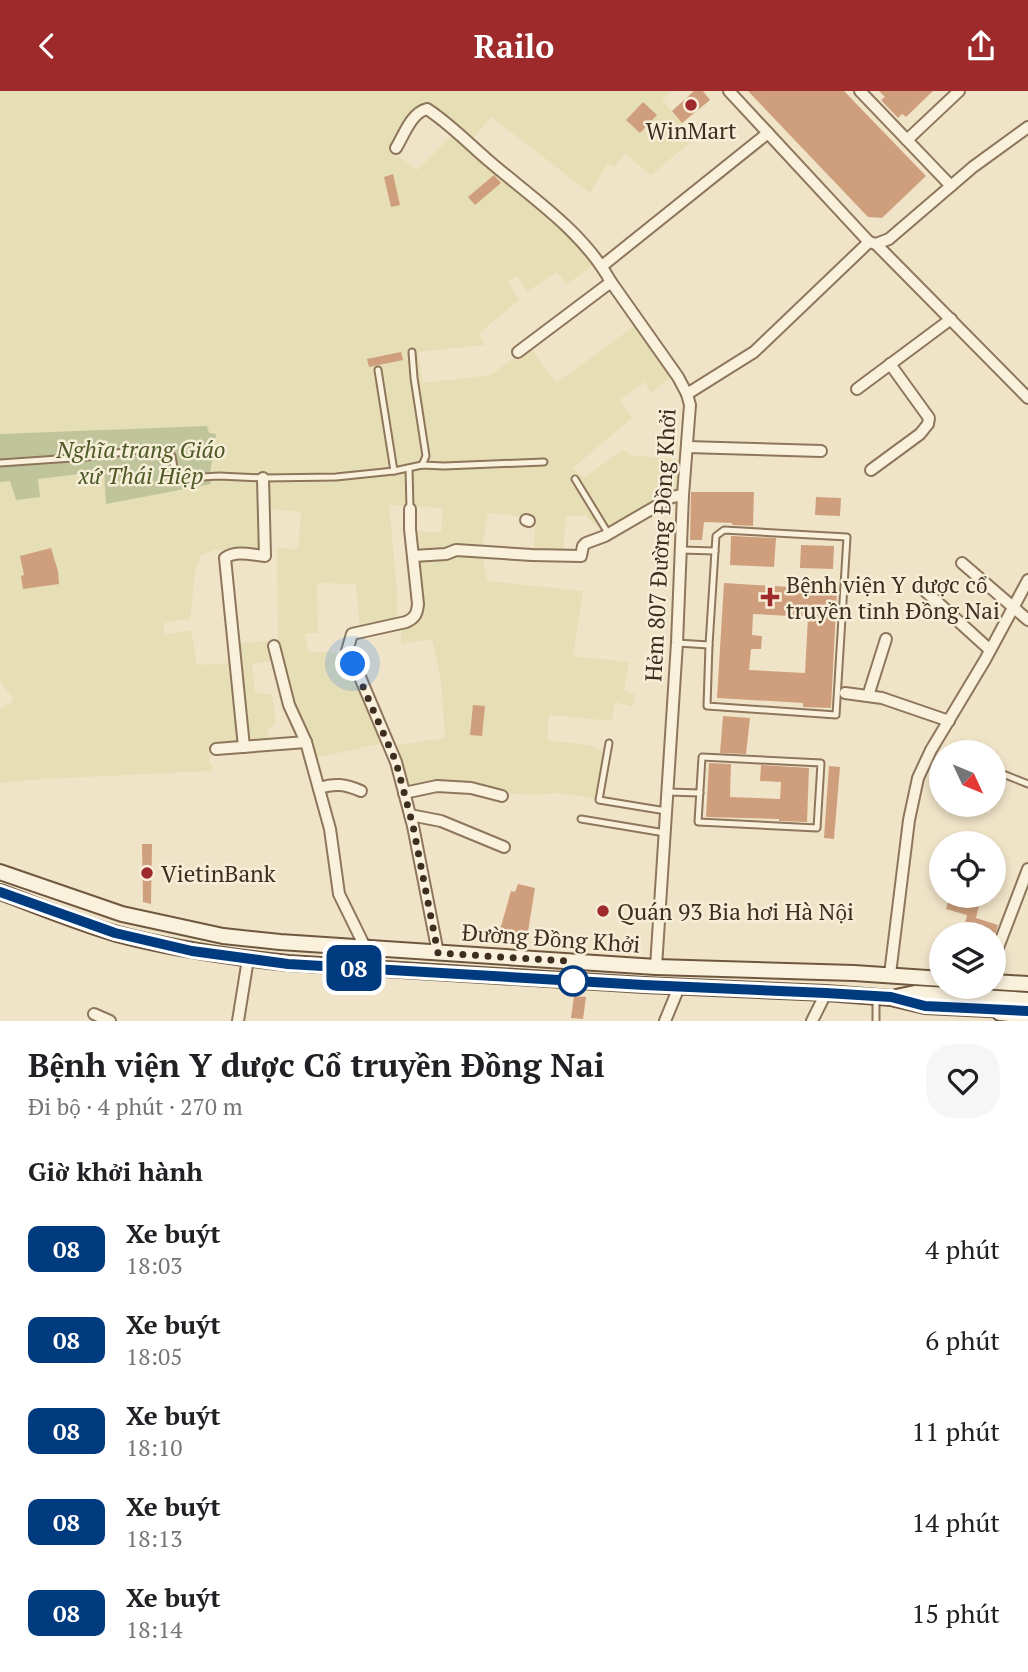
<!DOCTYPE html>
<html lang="vi">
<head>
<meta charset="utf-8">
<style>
	body { margin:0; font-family:"PT Serif",serif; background:#f6f6f6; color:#202124; height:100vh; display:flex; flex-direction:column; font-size:26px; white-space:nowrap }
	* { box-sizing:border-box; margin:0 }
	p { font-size:23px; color:#757577 }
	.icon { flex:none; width:38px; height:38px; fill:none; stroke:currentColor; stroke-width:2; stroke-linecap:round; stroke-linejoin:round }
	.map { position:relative; height:930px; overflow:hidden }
	.panel { display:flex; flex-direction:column; background:#fff; flex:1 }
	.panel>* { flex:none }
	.badge { padding:0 14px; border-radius:10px; font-size:24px; line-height:46px }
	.needle { width:46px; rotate:134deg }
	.controls { position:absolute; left:929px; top:649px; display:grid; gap:14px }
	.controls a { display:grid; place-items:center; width:77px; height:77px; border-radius:50%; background:#fff; box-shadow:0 4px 10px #0003; font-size:35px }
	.you { position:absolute; width:35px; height:35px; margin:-18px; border:5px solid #fff; border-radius:50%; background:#1a73e8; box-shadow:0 0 0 10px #1a73e833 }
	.map>.badge { position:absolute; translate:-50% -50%; box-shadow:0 0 0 4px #fff }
	h2 { padding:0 28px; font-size:26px; line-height:63px }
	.round { display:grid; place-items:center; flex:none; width:74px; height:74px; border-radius:28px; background:#f6f6f6 }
	.overview { display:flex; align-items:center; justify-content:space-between; height:119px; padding:0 28px }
	h1 { font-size:33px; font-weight:600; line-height:52px }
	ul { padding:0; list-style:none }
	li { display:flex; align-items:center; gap:21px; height:91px; padding:0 28px }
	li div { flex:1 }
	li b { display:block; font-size:26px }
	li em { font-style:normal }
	li .badge { min-width:77px; font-weight:700; text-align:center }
	header { display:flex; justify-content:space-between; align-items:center; height:91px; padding:0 28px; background:#9e2a2b; color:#fff; font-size:32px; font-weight:600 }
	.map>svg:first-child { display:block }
	.farmland { fill:#e6deb5 }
	.cemetery { fill:#bfc49a }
	.building { fill:#cf9f7d; fill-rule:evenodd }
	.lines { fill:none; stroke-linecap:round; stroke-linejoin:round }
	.lane-casing { stroke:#8d765c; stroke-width:9 }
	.street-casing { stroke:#8d765c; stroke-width:14 }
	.secondary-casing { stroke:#6f573f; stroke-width:18 }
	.lane { stroke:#faf1dc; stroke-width:5 }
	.street { stroke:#faf1dc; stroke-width:10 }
	.secondary { stroke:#faf1dc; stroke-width:14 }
	.line-casing { stroke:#fff; stroke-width:16 }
	.line { stroke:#003b80; stroke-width:10 }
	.walk { stroke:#3d2e20; stroke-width:7; stroke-dasharray:0 12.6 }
	.poi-dot { fill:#9e2a2b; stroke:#f7eed8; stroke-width:2.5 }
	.stop-dot { fill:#fff; stroke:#003b80; stroke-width:3.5 }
	.labels { text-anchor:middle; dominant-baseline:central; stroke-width:5; stroke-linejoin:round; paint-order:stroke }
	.poi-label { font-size:23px; fill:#3d2e20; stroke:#f7eed8; text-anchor:start }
	.park-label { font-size:23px; font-style:italic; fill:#4d5a26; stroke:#f7eed8 }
	.street-label { font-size:23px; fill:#3d2e20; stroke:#f7eed8 }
</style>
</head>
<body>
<header><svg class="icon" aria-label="back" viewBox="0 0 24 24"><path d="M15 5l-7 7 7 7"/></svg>Railo<svg class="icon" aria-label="share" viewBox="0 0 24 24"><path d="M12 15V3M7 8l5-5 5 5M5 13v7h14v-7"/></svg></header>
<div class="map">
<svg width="1028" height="930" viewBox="0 0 1028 930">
	<rect width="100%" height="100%" fill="#f0e4c8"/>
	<g class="farmland">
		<polygon points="0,0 672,0 662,9 695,47 651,84 625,63 614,76 608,72 590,102 491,26 471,50 428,15 419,15 412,23 390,59 417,79 452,44 570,144 594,174 567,193 556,181 527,201 517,185 508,190 519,209 479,242 485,254 418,261 423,292 490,284 530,256 556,292 636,234 673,286 665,290 652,302 644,291 620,309 632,327 573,377 584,387 623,358 630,364 681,369 681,400 604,443 599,433 593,433 586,424 566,426 563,461 534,462 535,431 530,426 488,422 482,458 487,490 583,500 573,565 629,571 624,600 635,604 633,616 615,611 612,630 549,624 547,649 588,654 606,660 600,708 555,702 540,704 407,697 393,655 445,647 441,588 432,548 401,553 401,537 417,530 414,440 441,441 443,417 389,414 397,498 397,530 360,538 356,493 317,492 318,542 305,543 308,560 343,562 356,587 383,652 315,667 293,613 278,555 277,457 298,458 301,421 268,418 266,385 210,383 216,343 208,343 206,336 0,343"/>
		<polygon points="104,380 106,412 211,392 210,388 259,390 261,461 241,459 216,459 201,464 195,482 190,528 164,532 164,544 191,539 197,574 228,572 228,553 268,550 273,570 252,573 255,601 272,604 276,632 268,639 269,651 210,654 209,673 213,675 212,680 42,688 0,692 0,618 10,612 13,607 0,591 0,391 10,389 15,408 37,388"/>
	</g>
	<polygon class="cemetery" points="207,335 209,342 216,343 210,383 211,393 106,413 104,380 38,388 40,406 16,409 10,390 0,391 0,343"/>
	<g class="building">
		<polygon points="694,0 703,0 710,9 682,32 672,20"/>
		<polygon points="748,0 844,0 926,85 882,127 868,126"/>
		<polygon points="879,0 933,0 906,26 902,23 898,27 881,9 885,6"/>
		<polygon points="643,11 657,24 640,42 626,29"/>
		<polygon points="393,83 400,114 391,116 384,86"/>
		<polygon points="494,84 501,92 475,114 468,106"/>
		<polygon points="401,261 403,269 369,276 367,268"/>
		<polygon points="691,401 754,401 753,435 732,434 732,432 704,431 702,449 690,449"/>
		<polygon points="816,406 841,407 840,425 815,424"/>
		<polygon points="731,445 776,447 774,476 730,474"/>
		<polygon points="801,454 834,455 833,478 800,477"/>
		<polygon points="51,457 58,480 59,493 23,498 21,485 24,484 20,465"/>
		<path d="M724,492L837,499L831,617L803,616V612L717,607ZM753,523L808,526L805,582L749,579L751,558H761L762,545L752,544Z"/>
		<polygon points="473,614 485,615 482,645 470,644"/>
		<polygon points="723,625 750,627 746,663 720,662"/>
		<polygon points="709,672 731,673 730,706 780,708 781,691 760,690 761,674 809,677 807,731 779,730 779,728 706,726"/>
		<polygon points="829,675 840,676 834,748 824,747"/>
		<polygon points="142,753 152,753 151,813 143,811"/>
		<polygon points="518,793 535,797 527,847 519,846 519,849 498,846 511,800 515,801"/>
		<polygon points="950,805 981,805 976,827 998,834 995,844 969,844 970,839 964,837 967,824 946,818"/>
		<polygon points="574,905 586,906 583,928 571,927"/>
	</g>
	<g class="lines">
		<defs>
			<g id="lane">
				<polyline points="412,261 414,287 426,365 422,374"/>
				<polyline points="378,279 394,380"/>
				<polyline points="0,372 87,366 146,358 160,358 168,360 172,365 174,377 185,387 219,385 263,387 336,386 394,380 422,374 444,375 544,371"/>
				<polyline points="409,377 410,418"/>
				<polyline points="575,388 608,442"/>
				<polygon points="724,439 847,446 836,624 707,615 709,554 715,460 716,445"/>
				<polyline points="681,459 715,460"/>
				<polyline points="677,552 709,554"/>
				<polyline points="609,652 599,709 666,720"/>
				<polygon points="702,666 821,672 817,737 698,731"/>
				<polyline points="995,682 998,681 1028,693"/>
				<polyline points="668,701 700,702"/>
				<polyline points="581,728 665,742"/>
				<polyline points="876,930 876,909"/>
			</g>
			<g id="street">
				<polyline points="729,0 869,151"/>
				<polyline points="860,0 951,95"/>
				<polyline points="907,49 959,0"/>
				<path d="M396,57C404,44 411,22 427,18C449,32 469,53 489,70C532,107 583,140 611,191L678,286L687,303"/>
				<polyline points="876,153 1028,307"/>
				<polyline points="602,175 768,42"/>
				<polyline points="518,261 611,191"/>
				<polyline points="857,298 951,228"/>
				<polyline points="687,356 821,360"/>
				<polyline points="871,379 920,343 928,333 929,327 890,273"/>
				<path d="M410,418V438L418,513C417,523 415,527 406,531L352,543L347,560L360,586L396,671L413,735L438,862"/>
				<polyline points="526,429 529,430"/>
				<polyline points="413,465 446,463 456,459 532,464 581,465 583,455 586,452 605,445 672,406 683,404"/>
				<polyline points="962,472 1028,529"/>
				<polyline points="923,498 990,559"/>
				<polyline points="274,555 289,614 306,651 330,738 339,803 366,858"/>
				<polyline points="845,602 882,607 949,630"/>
				<polyline points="868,605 886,548"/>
				<path d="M244,656L225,467C236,459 252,464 265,465L263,387"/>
				<polyline points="216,658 306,651"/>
				<polyline points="994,682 995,682"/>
				<path d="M319,697C335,692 345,693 361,700"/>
				<polyline points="404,702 437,695 471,697 502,705"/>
				<polyline points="410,724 441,730 504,756"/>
				<polyline points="994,867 1028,778"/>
				<polyline points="656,876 677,552 683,404 690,314 687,303 754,261 869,151 876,153 889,148 973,76 1028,36"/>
				<polyline points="890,883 909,729 918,687 931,659 985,569 1028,489"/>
				<polyline points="94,923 110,930"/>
				<polyline points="238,930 248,868"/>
				<polyline points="665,930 679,896"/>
				<polyline points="812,930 826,902"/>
			</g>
			<g id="secondary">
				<polyline points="0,781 122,823 223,845 280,851 656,876 854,882 942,888"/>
				<path d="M0,801C38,815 79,832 117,843C174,858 229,866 288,872L644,894L826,902L891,907L925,915L1008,919"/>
				<polyline points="994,891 1028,893"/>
				<polyline points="896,906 915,902 1028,909"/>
				<polyline points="1000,922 1028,925"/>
			</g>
		</defs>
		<use href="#lane" class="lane-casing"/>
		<use href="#street" class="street-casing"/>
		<use href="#secondary" class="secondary-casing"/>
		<use href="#lane" class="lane"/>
		<use href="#street" class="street"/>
		<use href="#secondary" class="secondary"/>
	</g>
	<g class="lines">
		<defs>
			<polyline id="line" points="0,801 115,842 192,860 288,873 644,894 826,902 891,906 925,915 1028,920"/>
		</defs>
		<use href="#line" class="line-casing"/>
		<use href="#line" class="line"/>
		<polyline class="walk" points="353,573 396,671 413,735 438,862 566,870 573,890"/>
	</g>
	<g class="poi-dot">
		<circle cx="691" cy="14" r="7"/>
		<path d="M766.5 495.5h7v7h7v7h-7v7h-7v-7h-7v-7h7z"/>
		<circle cx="147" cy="782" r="7"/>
		<circle cx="603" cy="820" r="7"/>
	</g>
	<circle class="stop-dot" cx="573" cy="890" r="14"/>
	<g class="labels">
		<g class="poi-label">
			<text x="691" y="39" text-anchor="middle">WinMart</text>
			<text x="786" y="493">Bệnh viện Y dược cổ<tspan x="786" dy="26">truyền tỉnh Đồng Nai</tspan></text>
			<text x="161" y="782">VietinBank</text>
			<text x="617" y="820">Quán 93 Bia hơi Hà Nội</text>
		</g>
		<g class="park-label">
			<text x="141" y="358">Nghĩa trang Giáo<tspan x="141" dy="26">xứ Thái Hiệp</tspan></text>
		</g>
		<g class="street-label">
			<text transform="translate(660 454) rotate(-87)">Hẻm 807 Đường Đồng Khởi</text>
			<text transform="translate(551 847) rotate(4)">Đường Đồng Khởi</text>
		</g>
	</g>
</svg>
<div class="controls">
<a><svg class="needle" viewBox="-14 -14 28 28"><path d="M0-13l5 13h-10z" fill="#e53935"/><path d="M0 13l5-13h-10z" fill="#757577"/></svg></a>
<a><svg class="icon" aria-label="locate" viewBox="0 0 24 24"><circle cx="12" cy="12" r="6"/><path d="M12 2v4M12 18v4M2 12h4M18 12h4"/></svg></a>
<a><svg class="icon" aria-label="layers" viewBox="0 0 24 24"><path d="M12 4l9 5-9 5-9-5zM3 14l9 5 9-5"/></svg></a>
</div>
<div class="you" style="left:353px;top:573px"></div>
<b class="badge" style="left:354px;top:877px;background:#003b80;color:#fff">08</b>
</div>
<section class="panel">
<div class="overview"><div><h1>Bệnh viện Y dược Cổ truyền Đồng Nai</h1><p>Đi bộ · 4 phút · 270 m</p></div><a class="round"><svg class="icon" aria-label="heart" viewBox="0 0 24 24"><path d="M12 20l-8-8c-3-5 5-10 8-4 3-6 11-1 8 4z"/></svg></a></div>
<h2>Giờ khởi hành</h2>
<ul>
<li><span class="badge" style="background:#003b80;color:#fff">08</span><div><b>Xe buýt</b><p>18:03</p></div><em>4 phút</em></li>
<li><span class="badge" style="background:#003b80;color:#fff">08</span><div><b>Xe buýt</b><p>18:05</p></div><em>6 phút</em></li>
<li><span class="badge" style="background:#003b80;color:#fff">08</span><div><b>Xe buýt</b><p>18:10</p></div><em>11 phút</em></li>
<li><span class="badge" style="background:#003b80;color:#fff">08</span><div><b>Xe buýt</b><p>18:13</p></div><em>14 phút</em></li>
<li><span class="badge" style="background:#003b80;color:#fff">08</span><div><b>Xe buýt</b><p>18:14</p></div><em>15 phút</em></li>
</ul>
</section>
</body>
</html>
